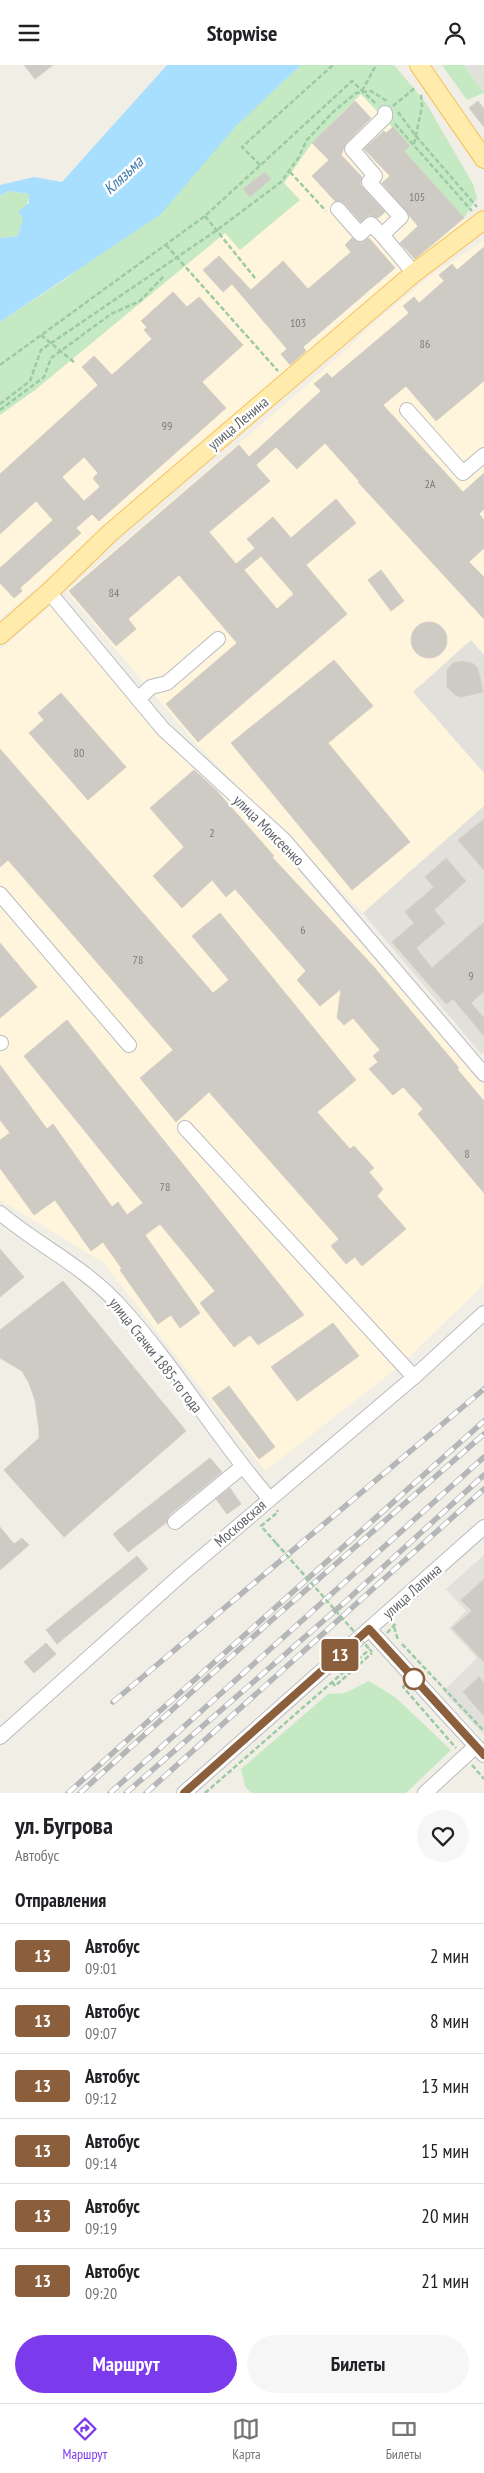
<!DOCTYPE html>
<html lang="ru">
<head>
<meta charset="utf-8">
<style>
	body { margin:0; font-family:"PT Sans Narrow",sans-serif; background:#f6f6f6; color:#202124; height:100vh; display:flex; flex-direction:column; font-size:19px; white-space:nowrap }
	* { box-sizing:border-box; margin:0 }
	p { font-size:16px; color:#757577 }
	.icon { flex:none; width:28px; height:28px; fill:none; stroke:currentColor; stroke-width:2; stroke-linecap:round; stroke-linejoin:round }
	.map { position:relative; height:1728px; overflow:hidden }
	.side { display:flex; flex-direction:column; background:#fff; flex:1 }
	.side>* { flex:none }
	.badge { padding:0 10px; border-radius:4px; font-size:18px; line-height:32px }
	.map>.badge { position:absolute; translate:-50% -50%; box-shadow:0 0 0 2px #fff }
	h2 { padding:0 15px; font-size:19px; line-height:45px }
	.round { display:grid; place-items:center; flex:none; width:52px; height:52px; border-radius:26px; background:#f6f6f6 }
	.headline { display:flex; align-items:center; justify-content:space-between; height:85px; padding:0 15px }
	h1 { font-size:24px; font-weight:700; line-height:38px }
	.button { display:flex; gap:10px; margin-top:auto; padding:10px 15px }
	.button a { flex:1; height:58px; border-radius:30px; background:#7c3aed; color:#fff; font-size:20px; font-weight:700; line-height:58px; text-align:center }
	.button a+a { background:#f6f6f6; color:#202124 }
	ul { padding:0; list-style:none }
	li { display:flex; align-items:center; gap:15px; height:65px; padding:0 15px; border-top:1px solid #e0e0e0 }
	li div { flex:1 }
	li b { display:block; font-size:19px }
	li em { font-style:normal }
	li .badge { min-width:55px; font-weight:700; text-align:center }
	header { display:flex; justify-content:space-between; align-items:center; height:65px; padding:0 15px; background:#fff; font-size:22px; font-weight:700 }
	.tab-bar { display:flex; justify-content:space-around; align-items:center; height:70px; border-top:1px solid #e0e0e0; background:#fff; font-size:14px; color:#757577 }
	.tab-bar a { display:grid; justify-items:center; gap:2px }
	.tab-bar .current { color:#7c3aed }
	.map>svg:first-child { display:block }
	.commercial { fill:#fff5dd }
	.industrial { fill:#e2e0db }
	.green { fill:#c5e9c2 }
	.water { fill:#a8dfff }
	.building { fill:#cecbc5; stroke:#d6cfc4; fill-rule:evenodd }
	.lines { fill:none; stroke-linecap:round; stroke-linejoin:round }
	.minor-casing { stroke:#b9bcc0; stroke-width:16 }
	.major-casing { stroke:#f6c05a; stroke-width:20 }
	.path { stroke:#9bcaa5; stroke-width:2.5; stroke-dasharray:5 2.5; stroke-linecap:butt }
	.minor { stroke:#fff; stroke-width:14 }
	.major { stroke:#ffecad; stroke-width:18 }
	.rail-casing { stroke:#b5b6b7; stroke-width:5.5 }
	.rail { stroke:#fff; stroke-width:4; stroke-dasharray:11; stroke-linecap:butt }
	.path-bridge { stroke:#9bcaa5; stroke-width:2.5; stroke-dasharray:5 2.5; stroke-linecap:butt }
	.line-casing { stroke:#fff; stroke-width:11 }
	.line { stroke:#8b5e3c; stroke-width:8 }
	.stop-dot { fill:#fff; stroke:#8b5e3c; stroke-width:2.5 }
	.labels { text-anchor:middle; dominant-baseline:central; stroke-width:5; stroke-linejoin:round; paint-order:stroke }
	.number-label { font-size:12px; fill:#7a7d7e }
	.street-label { font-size:15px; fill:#5e6367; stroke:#fff }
	.water-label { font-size:16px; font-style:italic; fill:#3d7bad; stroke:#fff }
</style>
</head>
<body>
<header><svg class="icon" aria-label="menu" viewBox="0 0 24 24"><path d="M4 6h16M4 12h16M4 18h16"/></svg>Stopwise<svg class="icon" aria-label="person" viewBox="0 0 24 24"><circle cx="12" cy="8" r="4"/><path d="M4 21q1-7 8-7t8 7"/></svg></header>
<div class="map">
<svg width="484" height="1728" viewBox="0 0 484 1728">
	<rect width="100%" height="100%" fill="#f1eee6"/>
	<g class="commercial">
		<polygon points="361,29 410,81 405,87 467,157 0,554 0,350 35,325 284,118 312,78"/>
		<polygon points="484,175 484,993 363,848 199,682 66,526 298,328 382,251 432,210"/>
		<polygon points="52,539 273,777 484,1021 484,1219 401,1300 265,1406 104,1198 0,1135 0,585"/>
	</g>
	<g class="industrial">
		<polygon points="464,0 484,0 484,28"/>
		<polygon points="471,575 484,590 484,708 413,627"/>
		<polygon points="484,741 484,988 482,990 363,848"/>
		<polygon points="484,1490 484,1670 443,1626 477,1593 449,1563 466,1546 446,1524"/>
	</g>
	<g class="green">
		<polygon points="301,0 394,0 426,38 473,119 477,133 464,153 404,86 410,81 361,29 312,78 284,118 300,135 240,185 225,168 35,325 0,350 0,257 67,213"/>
		<polygon points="442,0 464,0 484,28 467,35"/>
		<polygon points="8,126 30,129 18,171 0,173 0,131"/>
		<polygon points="369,1616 395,1632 451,1685 406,1728 251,1728 245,1721 241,1704 328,1629 345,1628"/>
	</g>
	<polygon class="water" points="167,0 301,0 236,61 161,149 0,257 0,173 18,171 23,153 18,147 29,138 29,129 8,126 0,131 0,120 34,112 62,117"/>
	<g class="building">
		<polygon points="24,0 53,0 35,14"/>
		<polygon points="355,36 371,53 346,78 341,90 362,112 360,119 363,123 385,147 378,153 369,150 361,157 344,138 335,136 312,111 329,95 312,78"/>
		<polygon points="478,36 484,44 484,62 469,43"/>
		<polygon points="393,62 410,81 404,86 464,153 415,194 400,178 418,161 382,118 390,111 364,84 384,66 386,68"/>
		<polygon points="265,107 271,114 250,132 243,124"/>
		<polygon points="352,173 361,178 369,173 395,203 303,282 306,286 290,300 281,289 287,284 232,219 223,227 203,205 219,191 251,225 283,196 308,224 351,187 345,180"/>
		<path d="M484,182V316L436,356L406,321L383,340L463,427L484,408V444L479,449L484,455V483L469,497L484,512V554L358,417L359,416L325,378L297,404L276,382L256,400L270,416L209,467L236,499L255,483L247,474L273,452L291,473L336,434L356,458L306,500L347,549L198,677L166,639L237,578L179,510L128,554L136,564L116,581L69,526L239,380L249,392L321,326L314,319L327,308L332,313L409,248L403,241L414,232L419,238L444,216L439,210L452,199L457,205ZM261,491L294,529L277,544L244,505Z"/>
		<path d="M173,227L187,242L199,232L243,280L202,317L226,343L99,456L92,449L76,463L81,468L20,523L22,526L14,533L0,518V503L53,455L36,436L0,469V409L98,320L82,302L94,291L112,310L152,274L144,265L147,262L141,256ZM84,392L98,408L93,413L100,422L84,436L62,412Z"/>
		<polygon points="381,505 404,536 391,546 368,515"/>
		<circle cx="429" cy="575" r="18"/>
		<polygon points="334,595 373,641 328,678 410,777 352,825 231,678"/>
		<polygon points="462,596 474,599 478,604 483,627 461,632 455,630 447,622 447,605 453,598"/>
		<polygon points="61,628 126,702 88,735 29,668 44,655 38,648"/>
		<polygon points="0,684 213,928 229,915 192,871 220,848 356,1015 317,1047 350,1084 354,1081 374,1103 369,1107 383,1124 377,1131 406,1164 362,1201 355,1192 346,1199 331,1181 339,1174 209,1027 176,1057 140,1013 173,985 8,795 0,802"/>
		<polygon points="194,705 216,725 274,791 272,792 373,901 459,1003 457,1004 484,1036 484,1128 418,1049 423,1044 403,1022 393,1030 369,1004 378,997 373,991 380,985 353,953 344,960 337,953 341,924 320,941 297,915 306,906 235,824 226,832 212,815 182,843 153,811 184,782 150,743"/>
		<polygon points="484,754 484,805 458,775"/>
		<polygon points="446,793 466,816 434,845 445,858 416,883 432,903 484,857 484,926 471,938 484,953 484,971 453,934 446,939 392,877 414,858 405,847 434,822 425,812"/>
		<polygon points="0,878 37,922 0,953"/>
		<polygon points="67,955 304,1250 258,1280 250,1270 234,1282 200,1238 215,1226 160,1159 145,1170 200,1248 180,1263 171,1250 158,1259 120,1205 122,1204 103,1177 91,1186 55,1135 34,1150 0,1103 0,1075 10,1068 0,1055 0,1000 47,1064 53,1059 112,1142 118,1137 127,1150 143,1138 24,991"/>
		<polygon points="0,1184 24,1212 0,1232"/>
		<polygon points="63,1216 186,1366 64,1472 4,1405 39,1373 39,1364 35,1335 29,1318 22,1306 0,1293 0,1265"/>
		<polygon points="333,1258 359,1291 297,1336 271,1302"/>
		<polygon points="229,1321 275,1382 259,1394 212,1333"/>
		<polygon points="210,1393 222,1407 169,1450 166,1458 128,1487 113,1469"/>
		<polygon points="230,1423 241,1439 227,1449 216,1434"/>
		<polygon points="0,1462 14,1479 22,1473 29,1480 0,1505"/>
		<polygon points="137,1491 148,1504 57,1579 46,1565"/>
		<polygon points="484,1514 484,1597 452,1563 472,1546 461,1535"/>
		<polygon points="46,1578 56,1589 34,1608 24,1597"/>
		<polygon points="479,1612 484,1618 484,1651 463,1627"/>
	</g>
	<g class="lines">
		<defs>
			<g id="minor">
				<polyline points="385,48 385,52 352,84 375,111 369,117 401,152 382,170 414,208"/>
				<polyline points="338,144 360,169 371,159 382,170"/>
				<polyline points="407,345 463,408 484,390"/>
				<polyline points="49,527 163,664 285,776 484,1009"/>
				<polyline points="138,634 151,622 167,618 218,574"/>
				<polyline points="0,829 129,980"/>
				<polyline points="0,978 1,978"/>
				<polyline points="185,1063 414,1312"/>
				<path d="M0,1148C39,1181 85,1202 120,1241C175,1301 216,1372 269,1433"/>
				<polyline points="175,1457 242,1402"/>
				<polyline points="369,1564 484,1690"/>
				<polyline points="0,1672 182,1509 414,1312 484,1248"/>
				<polyline points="184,1728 484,1462"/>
				<polyline points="425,1728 476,1681"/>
			</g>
			<g id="major">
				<polyline points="419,0 484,94"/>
				<polyline points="0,570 49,527 110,468 414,208 484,155"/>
			</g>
		</defs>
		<use href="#minor" class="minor-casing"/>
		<use href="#major" class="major-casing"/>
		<g class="path">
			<polyline points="362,26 376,0"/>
			<polyline points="393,41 416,22"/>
			<polyline points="398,47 415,70 477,142"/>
			<polyline points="395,59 472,146"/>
			<polyline points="414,79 422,41 421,29"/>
			<polyline points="260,100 242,82 333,0"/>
			<polyline points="290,107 326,146"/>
			<polyline points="205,151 255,213"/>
			<polyline points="166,180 278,306"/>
			<polyline points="41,270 74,297"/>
			<polyline points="0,300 205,151 352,16 376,39"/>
			<polyline points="0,339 30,316 41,285 217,165 281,117 299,92 306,76 333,47 356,28 371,26 387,36"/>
			<polyline points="0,345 44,312 51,293 111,249 140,236 165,210"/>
			<polyline points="276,1478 261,1461 278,1447 277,1445"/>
			<polyline points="394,1562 398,1575"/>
			<polyline points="387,1568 397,1557"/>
			<polyline points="402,1579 484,1666"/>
			<polyline points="332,1617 335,1621 372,1588"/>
			<polyline points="405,1620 403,1622 456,1683"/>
			<polyline points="472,1700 484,1714"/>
			<polyline points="205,1728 370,1584"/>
		</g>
		<use href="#minor" class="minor"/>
		<use href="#major" class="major"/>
		<defs>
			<g id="rail">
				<polyline points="113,1637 484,1324"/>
				<polyline points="68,1728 484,1356"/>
				<polyline points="80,1728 265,1561 484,1369"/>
				<polyline points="110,1728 484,1392"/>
				<polyline points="126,1728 345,1537 484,1410"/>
				<polyline points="146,1728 484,1424"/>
			</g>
		</defs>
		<use href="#rail" class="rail-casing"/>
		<use href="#rail" class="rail"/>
		<polyline class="path-bridge" points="276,1478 372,1587"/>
	</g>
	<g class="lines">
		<defs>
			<polyline id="line" points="184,1728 369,1564 484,1690"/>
		</defs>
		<use href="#line" class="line-casing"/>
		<use href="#line" class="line"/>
	</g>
	<circle class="stop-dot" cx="414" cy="1614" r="10"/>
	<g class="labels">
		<g class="number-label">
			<text x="417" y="131">105</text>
			<text x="298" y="257">103</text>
			<text x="425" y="278">86</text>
			<text x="167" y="360">99</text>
			<text x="430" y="418">2А</text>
			<text x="114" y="527">84</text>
			<text x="79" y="687">80</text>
			<text x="212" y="767">2</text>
			<text x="303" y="864">6</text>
			<text x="138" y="894">78</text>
			<text x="471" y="910">9</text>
			<text x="467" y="1088">8</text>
			<text x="165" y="1121">78</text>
		</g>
		<g class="street-label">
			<text transform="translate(238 358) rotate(-40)">улица Ленина</text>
			<text transform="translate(269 765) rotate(45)">улица Моисеенко</text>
			<text transform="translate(156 1290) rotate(52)">улица Стачки 1885-го года</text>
			<text transform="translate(240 1458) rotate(-41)">Московская</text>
			<text transform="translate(412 1526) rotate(-42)">улица Лапина</text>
		</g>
		<g class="water-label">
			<text transform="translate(123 110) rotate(-43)">Клязьма</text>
		</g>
	</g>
</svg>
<b class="badge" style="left:340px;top:1590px;background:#8b5e3c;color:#fff">13</b>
</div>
<section class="side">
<div class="headline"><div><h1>ул. Бугрова</h1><p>Автобус</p></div><a class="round"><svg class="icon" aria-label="heart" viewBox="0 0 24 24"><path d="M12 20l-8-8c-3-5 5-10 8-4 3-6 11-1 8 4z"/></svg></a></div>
<h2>Отправления</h2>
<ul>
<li><span class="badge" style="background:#8b5e3c;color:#fff">13</span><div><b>Автобус</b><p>09:01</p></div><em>2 мин</em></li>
<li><span class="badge" style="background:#8b5e3c;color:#fff">13</span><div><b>Автобус</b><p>09:07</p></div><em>8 мин</em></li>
<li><span class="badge" style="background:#8b5e3c;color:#fff">13</span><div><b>Автобус</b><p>09:12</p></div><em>13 мин</em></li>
<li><span class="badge" style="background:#8b5e3c;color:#fff">13</span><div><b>Автобус</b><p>09:14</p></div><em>15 мин</em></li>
<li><span class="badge" style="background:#8b5e3c;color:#fff">13</span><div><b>Автобус</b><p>09:19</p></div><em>20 мин</em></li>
<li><span class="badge" style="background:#8b5e3c;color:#fff">13</span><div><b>Автобус</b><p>09:20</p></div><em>21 мин</em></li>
</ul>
<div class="button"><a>Маршрут</a><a>Билеты</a></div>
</section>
<nav class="tab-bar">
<a class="current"><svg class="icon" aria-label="directions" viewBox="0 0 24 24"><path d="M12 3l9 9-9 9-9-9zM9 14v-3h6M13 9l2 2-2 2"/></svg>Маршрут</a>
<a><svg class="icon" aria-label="map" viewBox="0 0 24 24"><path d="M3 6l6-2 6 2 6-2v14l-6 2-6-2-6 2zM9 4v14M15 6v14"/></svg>Карта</a>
<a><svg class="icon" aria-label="tickets" viewBox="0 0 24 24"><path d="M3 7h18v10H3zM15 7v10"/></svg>Билеты</a>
</nav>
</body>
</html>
